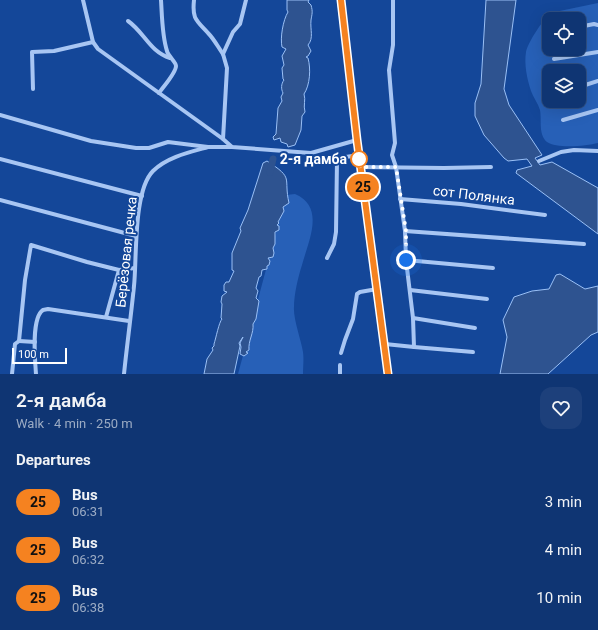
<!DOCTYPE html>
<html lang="en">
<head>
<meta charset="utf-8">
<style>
	body { margin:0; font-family:Roboto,sans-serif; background:#1d407b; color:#f1f3f6; height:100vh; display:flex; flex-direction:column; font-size:15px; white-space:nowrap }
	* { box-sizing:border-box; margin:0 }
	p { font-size:13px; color:#9babc4 }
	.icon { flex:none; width:22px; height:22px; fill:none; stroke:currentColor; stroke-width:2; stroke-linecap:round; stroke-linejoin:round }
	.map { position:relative; height:374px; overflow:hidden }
	.side { display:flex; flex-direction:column; background:#0f3573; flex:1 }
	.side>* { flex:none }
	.badge { padding:0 8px; border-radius:13px; font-size:14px; line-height:26px }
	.controls { position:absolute; left:542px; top:12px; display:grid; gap:8px }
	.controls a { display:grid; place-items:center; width:44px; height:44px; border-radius:8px; background:#0f3573; box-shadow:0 4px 16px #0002,0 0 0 1px #2f5085; font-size:20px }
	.scale { position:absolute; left:12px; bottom:10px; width:55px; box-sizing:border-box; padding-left:4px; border:2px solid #fff; border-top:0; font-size:11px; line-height:14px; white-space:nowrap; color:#fff; -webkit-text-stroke:3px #144799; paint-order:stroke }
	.you { position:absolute; width:20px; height:20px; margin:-10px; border:3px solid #fff; border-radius:50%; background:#1a73e8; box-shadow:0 0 0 6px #1a73e833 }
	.map>.badge { position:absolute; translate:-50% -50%; box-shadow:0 0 0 2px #fff }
	h2 { padding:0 16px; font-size:15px; line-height:36px }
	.round { display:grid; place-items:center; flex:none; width:42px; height:42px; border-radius:12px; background:#1d407b }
	.headline { display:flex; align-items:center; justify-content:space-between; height:68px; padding:0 16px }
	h1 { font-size:19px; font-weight:600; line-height:30px }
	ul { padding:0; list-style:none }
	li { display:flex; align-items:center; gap:12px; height:48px; padding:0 16px }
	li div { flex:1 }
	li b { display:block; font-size:15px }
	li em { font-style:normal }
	li .badge { min-width:44px; font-weight:700; text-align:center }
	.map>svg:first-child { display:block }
	.green { fill:#2760b7; fill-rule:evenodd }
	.water { fill:#2e5390; stroke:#9ac0f6 }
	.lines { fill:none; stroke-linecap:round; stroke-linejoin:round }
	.river { stroke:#2e5390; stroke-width:7 }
	.street { stroke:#a8c6f3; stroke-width:4 }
	.secondary { stroke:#d7e5fc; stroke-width:6 }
	.line-casing { stroke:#fff; stroke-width:9 }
	.line { stroke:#f58220; stroke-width:6 }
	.walk { stroke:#fff; stroke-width:4; stroke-dasharray:0 7.2 }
	.stop-dot { fill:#fff; stroke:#f58220; stroke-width:2 }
	.labels { text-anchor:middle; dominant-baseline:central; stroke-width:4; stroke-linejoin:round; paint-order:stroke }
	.stop-label { font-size:14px; font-weight:bold; fill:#fff; stroke:#144799; text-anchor:end }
	.street-label { font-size:14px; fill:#fff; stroke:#144799 }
</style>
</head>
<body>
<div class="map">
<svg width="598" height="374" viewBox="0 0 598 374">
	<rect width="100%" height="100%" fill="#144799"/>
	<g class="green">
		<path d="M598,3V143C586,146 557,149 547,142C538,134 542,120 540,110C538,103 533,97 531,91C527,79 524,64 526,52C528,42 543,20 550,13ZM549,19H579V49H549ZM549,71H579V101H549Z"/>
		<path d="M295,194C326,207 308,242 302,265C298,277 294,295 294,307C293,318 301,340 303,352C304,359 303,367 303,374H238L286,195Z"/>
	</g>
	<g class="water">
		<path d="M287,0H309L308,2L311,5C313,12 312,14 311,20C310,30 314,38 308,45L311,51L308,56L306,57L308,58C311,69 310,85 304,94C306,100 303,105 305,112L302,116L301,130L295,145L288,147L287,144L281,142L280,138L274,140L273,137L276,134L278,108L282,101L281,97L283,93C281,89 281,84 284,80L283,79L282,68L284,65L282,56L286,49L282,47C280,38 283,20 288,12L287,10Z"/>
		<polygon points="486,0 516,0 504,89 509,105 542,155 535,158 540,165 552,162 598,188 598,234 516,173 517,170 532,166 527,159 508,161 504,158 484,135 475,116 475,103 481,84"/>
		<path d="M267,161C295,179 283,177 289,203L283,207L284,211L278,222L279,223L277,225L279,226V230L275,232V244L273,248L274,253L273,257L268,258L270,261L269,265L267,266V269L262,270L261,276L259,277L256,288L258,291L256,298L259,301L256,319L253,324C254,333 248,341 249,350L246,352L248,353L244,356L240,354L241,347L240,343L243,337L239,343L240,346L234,374H204L207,359L213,350L212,348L214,346V344C216,338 219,322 222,319L221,318L222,304L221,302L222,296L227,292L224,291V285L226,282H229L234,271L232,270V253L241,231L240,228L248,210L263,163Z"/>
		<polygon points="560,274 585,289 598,286 598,332 591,335 548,374 500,374 507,337 503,320 514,297 532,291 549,289 556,275"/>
	</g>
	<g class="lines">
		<polyline class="river" points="270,172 273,159"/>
		<g class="street">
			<polyline points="83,0 93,42 98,49 223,139 232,147 311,153 357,140"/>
			<path d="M194,0C192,19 196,20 208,33C214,39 218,47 223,54"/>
			<path d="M128,21C144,32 150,52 170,58"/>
			<polyline points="579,27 594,24 598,25"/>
			<polyline points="554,59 598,52"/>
			<polyline points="579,87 598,81"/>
			<polyline points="33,89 32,52 54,51 93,42"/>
			<path d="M159,93C163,87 176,73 176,66C176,62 168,56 167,51C162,36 162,15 161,0"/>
			<polyline points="0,115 91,141 136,148 149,148 168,142 208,147 232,147"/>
			<polyline points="563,120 598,110"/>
			<polyline points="223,139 227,68 223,54 233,32 240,24 246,0"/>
			<polyline points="0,159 142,196"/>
			<polyline points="539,161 561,152 574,150 598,151"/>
			<polyline points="360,167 444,168 491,167"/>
			<polyline points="400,199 461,204 545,215"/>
			<polyline points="0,200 136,236"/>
			<polyline points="405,231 584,244"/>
			<polyline points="327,258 334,244 336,232 337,160 339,158 359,155"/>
			<polyline points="406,260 493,268"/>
			<polyline points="410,290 487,299"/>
			<polyline points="106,317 119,270"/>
			<polyline points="413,318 475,328"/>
			<polyline points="19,341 35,342"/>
			<polyline points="385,344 414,347 413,318 406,260 405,231 396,167 392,155 395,143 389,70 393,45 393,0"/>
			<polyline points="414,347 473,352"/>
			<polyline points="341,353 345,340 353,319 357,294 360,292 377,289"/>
			<polyline points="12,374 15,344 19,341 25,280 31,245 87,262 119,270 135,268"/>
			<path d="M36,374C35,360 31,318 43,310L48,309L129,321"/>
			<path d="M124,374C127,345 131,316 134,286C137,259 133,191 153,171C167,157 190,152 208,147"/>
			<polyline points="340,374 340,365"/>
		</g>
		<polyline class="secondary" points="340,0 357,140 388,374"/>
	</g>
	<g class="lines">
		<defs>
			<polyline id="line" points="341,0 357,140 388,374"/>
		</defs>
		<use href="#line" class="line-casing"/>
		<use href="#line" class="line"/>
		<polyline class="walk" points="359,159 360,167 396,167 406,231 406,260"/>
	</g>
	<circle class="stop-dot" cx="359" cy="159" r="8"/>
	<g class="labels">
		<g class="stop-label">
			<text x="347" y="159">2-я дамба</text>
		</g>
		<g class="street-label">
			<text transform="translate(474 195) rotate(7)">сот Полянка</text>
			<text transform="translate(126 252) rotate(-84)">Берёзовая речка</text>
		</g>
	</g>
</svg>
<div class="controls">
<a><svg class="icon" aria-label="locate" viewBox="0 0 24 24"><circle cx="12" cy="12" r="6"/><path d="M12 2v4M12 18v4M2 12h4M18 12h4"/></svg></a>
<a><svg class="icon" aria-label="layers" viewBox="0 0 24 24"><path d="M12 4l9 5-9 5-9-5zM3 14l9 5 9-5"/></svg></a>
</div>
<div class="scale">100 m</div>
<div class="you" style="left:406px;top:260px"></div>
<b class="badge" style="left:363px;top:187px;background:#f58220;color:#111">25</b>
</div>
<section class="side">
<div class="headline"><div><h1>2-я дамба</h1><p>Walk · 4 min · 250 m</p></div><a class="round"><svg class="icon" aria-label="heart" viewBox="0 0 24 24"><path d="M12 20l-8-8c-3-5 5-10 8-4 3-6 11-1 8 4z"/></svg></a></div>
<h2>Departures</h2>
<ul>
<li><span class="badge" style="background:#f58220;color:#111">25</span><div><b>Bus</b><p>06:31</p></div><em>3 min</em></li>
<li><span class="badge" style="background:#f58220;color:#111">25</span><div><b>Bus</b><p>06:32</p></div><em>4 min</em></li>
<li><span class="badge" style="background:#f58220;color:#111">25</span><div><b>Bus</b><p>06:38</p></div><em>10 min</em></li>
</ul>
</section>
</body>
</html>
